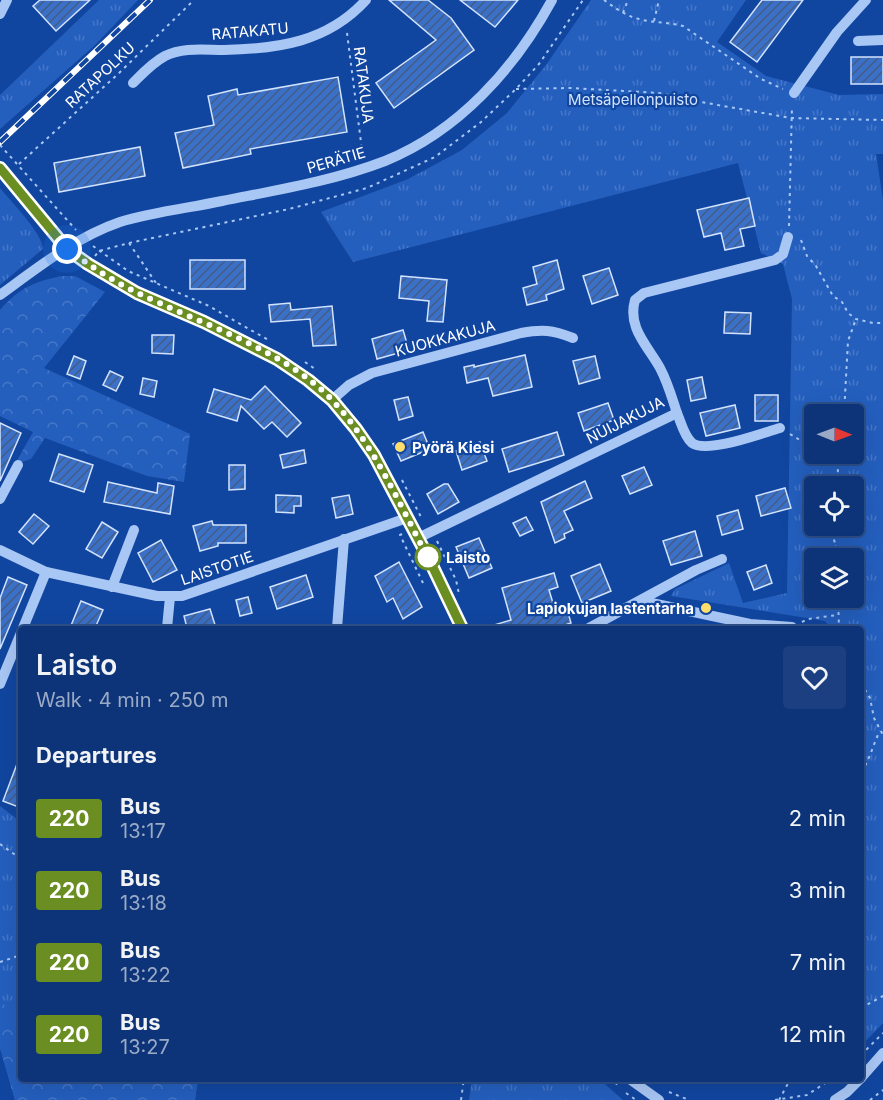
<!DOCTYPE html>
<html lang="en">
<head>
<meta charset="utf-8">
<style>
	body { margin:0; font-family:Inter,sans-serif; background:#1b3f80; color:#f1f3f6; height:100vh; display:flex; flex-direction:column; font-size:22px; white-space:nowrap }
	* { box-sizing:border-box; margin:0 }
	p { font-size:20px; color:#9aaac6 }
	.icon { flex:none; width:33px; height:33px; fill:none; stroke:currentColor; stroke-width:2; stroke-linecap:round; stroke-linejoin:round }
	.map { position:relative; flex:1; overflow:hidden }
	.panel { position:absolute; left:18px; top:626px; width:846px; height:456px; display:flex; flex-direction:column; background:#0d3478; border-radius:6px; box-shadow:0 6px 24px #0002,0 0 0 2px #2d4f8a }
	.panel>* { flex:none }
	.badge { padding:0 12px; border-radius:4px; font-size:21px; line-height:39px }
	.needle { width:39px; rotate:91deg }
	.controls { position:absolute; left:804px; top:404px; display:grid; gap:12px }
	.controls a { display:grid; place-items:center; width:60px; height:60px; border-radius:6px; background:#0d3478; box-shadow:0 6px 24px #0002,0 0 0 2px #2d4f8a; font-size:30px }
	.you { position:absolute; width:30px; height:30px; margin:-15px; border:4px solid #fff; border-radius:50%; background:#1a73e8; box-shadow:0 0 0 9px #1a73e833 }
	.map>.badge { position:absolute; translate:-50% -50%; box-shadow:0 0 0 3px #fff }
	h2 { padding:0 18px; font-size:22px; line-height:54px }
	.round { display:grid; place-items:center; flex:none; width:63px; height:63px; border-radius:6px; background:#1b3f80 }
	.overview { display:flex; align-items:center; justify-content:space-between; height:102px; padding:0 18px }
	h1 { font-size:28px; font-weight:600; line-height:45px }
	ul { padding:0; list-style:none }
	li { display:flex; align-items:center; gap:18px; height:72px; padding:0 18px }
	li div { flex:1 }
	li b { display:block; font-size:22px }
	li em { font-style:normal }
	li .badge { min-width:66px; font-weight:700; text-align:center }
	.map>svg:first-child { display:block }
	.grass { fill:url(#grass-tufts); fill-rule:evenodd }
	.forest { fill:url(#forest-crowns) }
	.building { fill:url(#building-hatch); stroke:#d2e3fe; stroke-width:1.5 }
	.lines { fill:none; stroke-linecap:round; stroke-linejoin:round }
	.path { stroke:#a9c7f5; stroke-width:2; stroke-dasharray:3 4.5; stroke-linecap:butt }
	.minor { stroke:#a9c7f5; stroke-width:10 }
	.rail-casing { stroke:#fff; stroke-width:6 }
	.rail { stroke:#1146a0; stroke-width:4; stroke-dasharray:11; stroke-linecap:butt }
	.line-casing { stroke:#fff; stroke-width:14 }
	.line { stroke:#6b8e23; stroke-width:9 }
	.walk { stroke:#fff; stroke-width:6; stroke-dasharray:0 10.8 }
	.poi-dot { fill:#ffde6d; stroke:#1146a0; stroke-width:2 }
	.stop-dot { fill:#fff; stroke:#6b8e23; stroke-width:3 }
	.labels { text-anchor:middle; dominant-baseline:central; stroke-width:4.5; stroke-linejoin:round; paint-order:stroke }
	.street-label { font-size:15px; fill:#fff; stroke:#1146a0 }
	.park-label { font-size:15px; fill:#d2e3fe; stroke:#1146a0 }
	.poi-label { font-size:15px; font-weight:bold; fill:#fff; stroke:#1146a0; text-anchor:start }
	.stop-label { font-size:15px; font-weight:bold; fill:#fff; stroke:#1146a0; text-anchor:start }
</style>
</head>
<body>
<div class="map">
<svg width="883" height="1100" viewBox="0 0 883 1100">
	<defs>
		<pattern id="grass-tufts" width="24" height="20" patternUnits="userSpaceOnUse" patternTransform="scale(1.5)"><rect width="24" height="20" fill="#245fbe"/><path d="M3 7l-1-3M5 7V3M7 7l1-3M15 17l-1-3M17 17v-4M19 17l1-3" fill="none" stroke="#4577c8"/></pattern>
		<pattern id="forest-crowns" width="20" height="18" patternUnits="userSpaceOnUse" patternTransform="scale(1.5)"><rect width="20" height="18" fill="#245fbe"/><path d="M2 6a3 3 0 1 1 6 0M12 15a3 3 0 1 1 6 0" fill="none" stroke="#4577c8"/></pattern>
		<pattern id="building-hatch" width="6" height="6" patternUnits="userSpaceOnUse" patternTransform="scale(1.5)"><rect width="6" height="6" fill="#3a70c7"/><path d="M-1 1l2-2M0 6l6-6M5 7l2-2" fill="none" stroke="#445c83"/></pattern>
	</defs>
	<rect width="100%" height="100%" fill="#1146a0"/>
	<g class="grass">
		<polygon points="99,0 138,0 95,45 0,129 0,95"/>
		<path d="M591,0H746L717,42L766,76L839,95L883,94V154H876L883,200V1023L861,1046V628H831L825,621L671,596L675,589L729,563L743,603L787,593L792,299L783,264L761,253L738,163L353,262L321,212L408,179L462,150L507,113L546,65ZM814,414H854V453H814ZM814,486H854V525H814ZM814,558H854V597H814Z"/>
		<path d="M0,188C11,202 42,232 43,249L0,285Z"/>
		<polygon points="0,806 21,822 21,1078 198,1079 195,1100 15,1100 0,1048"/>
		<polygon points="472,1078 599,1079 623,1100 469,1100"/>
	</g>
	<g class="forest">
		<path d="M61,276H75L105,292L44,368L190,434L184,482L147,476L45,438L31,459L15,464L33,432L0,416V310C19,288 34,282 61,276Z"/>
		<polygon points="0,1002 21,1016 21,1078 110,1079 113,1081 140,1086 166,1079 198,1079 195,1100 15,1100 0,1048"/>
	</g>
	<g class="building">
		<polygon points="40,0 90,0 56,31 33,6"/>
		<polygon points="389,0 428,0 451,18 474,50 394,108 376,83 436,40"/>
		<polygon points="460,0 518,0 495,27"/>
		<polygon points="762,0 803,0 757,62 730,42"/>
		<rect x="851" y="57" width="32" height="27"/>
		<polygon points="338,77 347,132 250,149 251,154 183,168 175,133 214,125 208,96 237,89 238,95"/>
		<polygon points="140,147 145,176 59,192 54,163"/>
		<polygon points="749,198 755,226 740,229 744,246 725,250 721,233 704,237 697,210"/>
		<rect x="190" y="260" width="55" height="29"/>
		<polygon points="557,260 564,289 546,295 547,300 527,305 523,288 537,284 533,267"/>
		<polygon points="609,268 618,295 592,304 583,276"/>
		<polygon points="401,276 447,280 443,322 427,321 429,301 399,298"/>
		<polygon points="290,303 291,310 332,306 336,345 313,346 310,319 271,322 269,305"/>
		<polygon points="725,312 751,313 750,334 724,333"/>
		<polygon points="403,330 409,350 377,359 372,339"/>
		<polygon points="152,335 174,335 173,354 152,353"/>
		<polygon points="525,355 532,387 493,396 488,378 467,383 464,367 474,365 474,367"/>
		<polygon points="74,356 86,361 80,379 67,374"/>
		<polygon points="595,356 600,378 579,384 573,361"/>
		<polygon points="110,371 123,377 116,391 103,385"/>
		<polygon points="702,377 706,398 691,401 687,380"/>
		<polygon points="143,378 157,381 154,397 140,394"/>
		<polygon points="265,386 301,423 287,437 272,422 264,429 241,406 237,421 207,412 214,389 251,400"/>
		<rect x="755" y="395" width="23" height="26"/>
		<polygon points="408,397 413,416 399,420 394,400"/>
		<polygon points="608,403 614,420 584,431 578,413"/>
		<polygon points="735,405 740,428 706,436 700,413"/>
		<polygon points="0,423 21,433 0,481"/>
		<polygon points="423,432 430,449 401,461 393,444"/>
		<polygon points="557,432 564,455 509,472 502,449"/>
		<polygon points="480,442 487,461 462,470 456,451"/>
		<polygon points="304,450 306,463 283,468 280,455"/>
		<polygon points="59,454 93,465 84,492 50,481"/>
		<polygon points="229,465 245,465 245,489 229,490"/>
		<polygon points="644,467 652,485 630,494 622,476"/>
		<polygon points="585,481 592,498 564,511 573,530 564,534 565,538 555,543 541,502"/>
		<polygon points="108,482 157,493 158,483 174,486 170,514 104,502"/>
		<polygon points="444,484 448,484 459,502 438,514 427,494"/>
		<polygon points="785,488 791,508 761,516 756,496"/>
		<polygon points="276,495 301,496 301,506 294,506 294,513 276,512"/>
		<polygon points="349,495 353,514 336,518 332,498"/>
		<polygon points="738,510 743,529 722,535 717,516"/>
		<polygon points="34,514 49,526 33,544 19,532"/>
		<polygon points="526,517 533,530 520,536 513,523"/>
		<polygon points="212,521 213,525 246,525 246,543 218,543 218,546 200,551 193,526"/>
		<polygon points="102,522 118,532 102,558 86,549"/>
		<polygon points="695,531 702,556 671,565 663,541"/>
		<polygon points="479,538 492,568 469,578 456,547"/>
		<polygon points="161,540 177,570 153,582 138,553"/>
		<polygon points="399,562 422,607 403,619 393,598 387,602 375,576"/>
		<polygon points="600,564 611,591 582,603 571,576"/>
		<polygon points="766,565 772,583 754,590 747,572"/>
		<polygon points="554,573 558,587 549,590 556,613 567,609 571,623 556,628 492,628 491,626 511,620 502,588"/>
		<polygon points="306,575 313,597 277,609 270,587"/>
		<polygon points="8,577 27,585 0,649 0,598"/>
		<polygon points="248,597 252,613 240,616 236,600"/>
		<polygon points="81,601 103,610 95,628 70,628"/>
		<polygon points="210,609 216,628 187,628 184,616"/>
		<polygon points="20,756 21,756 21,808 3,801"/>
	</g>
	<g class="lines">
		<g class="path">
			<path d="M604,0C615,8 626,16 639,19C653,23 668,22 683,26L761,79L783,89"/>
			<polyline points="623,13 628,0"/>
			<polyline points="654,21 659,0"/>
			<polyline points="347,33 363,158"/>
			<polyline points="516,89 570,88 659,93 701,102 791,118 883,120"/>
			<polyline points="0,145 76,230"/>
			<polyline points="19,164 118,74 194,0"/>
			<polyline points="789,226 792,106"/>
			<polyline points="801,240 807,256 816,266 833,296 842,302 848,313 856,319 873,323 883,323"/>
			<polyline points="129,243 156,283"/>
			<polyline points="93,246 128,271 209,306 270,341"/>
			<polyline points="95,256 99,251 129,243 289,209 367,188 435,157 481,122 516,89 539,64 583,0"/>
			<polyline points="305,362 315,369"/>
			<polyline points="844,414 848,341 856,319"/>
			<polyline points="790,434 803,442 814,443"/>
			<polyline points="402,480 421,517"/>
			<polyline points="832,486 838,471 835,453"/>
			<polyline points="830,525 839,558"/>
			<polyline points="402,534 400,535 423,583"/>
			<polyline points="437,541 456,580 459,594"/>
			<polyline points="838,597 839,628"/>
			<polyline points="802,622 808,619 837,615"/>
			<polyline points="861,683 870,698 874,718 883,735"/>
			<path d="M861,772C870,760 873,744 880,731"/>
			<polyline points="0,844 21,859"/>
			<polyline points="0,962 21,955"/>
			<polyline points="861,1008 883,996"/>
			<polyline points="861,1055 883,1033"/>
			<polyline points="609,1078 618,1085"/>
			<polyline points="669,1092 689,1100"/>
			<polyline points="626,1093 636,1100"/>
			<polyline points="461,1100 464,1078"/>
			<polyline points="775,1100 807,1095 833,1078"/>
			<polyline points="779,1100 791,1078"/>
			<polyline points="870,1100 883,1090"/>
		</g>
		<g class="minor">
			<polyline points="0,14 7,0"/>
			<polyline points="858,41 883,40"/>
			<path d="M133,83C143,73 152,63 165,56C183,47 204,50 224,50C278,49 328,42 366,0"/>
			<polyline points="794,93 837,32 866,0"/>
			<polyline points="0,168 67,249 88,264 137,293 204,322 277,359 308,380 332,400 356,429 374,455 427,557 462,628"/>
			<path d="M0,295C37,268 76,237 120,222C153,212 189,208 222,201C277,190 333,181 385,161C459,131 515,68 552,0"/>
			<path d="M332,400L349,385L372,373L521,333C543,329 552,330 573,338"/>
			<path d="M677,413C681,422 684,436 692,443C707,454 762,433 780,428"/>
			<polyline points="0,499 18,465"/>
			<path d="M418,538L677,413C672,398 668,383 660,368C648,346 627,328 635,300L644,293L775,260L783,254L788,237"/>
			<polyline points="0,550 46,572 157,596 182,596 407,518"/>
			<polyline points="112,587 134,530"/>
			<polyline points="642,601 750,624 792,627"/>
			<polyline points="23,628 46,572"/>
			<polyline points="167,628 170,597"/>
			<polyline points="337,628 344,539"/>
			<polyline points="589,628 696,570 722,559"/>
			<polyline points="0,684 21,633"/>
			<polyline points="628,1078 659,1100"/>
			<polyline points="861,1078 883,1053"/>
			<polyline points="835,1100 847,1092 861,1078"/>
		</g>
		<defs>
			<polyline id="rail" points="0,142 150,0"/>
		</defs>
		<use href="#rail" class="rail-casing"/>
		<use href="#rail" class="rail"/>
	</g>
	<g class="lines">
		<defs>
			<polyline id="line" points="0,168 67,249 88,264 137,293 204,322 277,359 308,380 332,400 356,429 374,455 428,557 462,628"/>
		</defs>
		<use href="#line" class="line-casing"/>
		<use href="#line" class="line"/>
		<path class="walk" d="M67,249C89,265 111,280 136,292C198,323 286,350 334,402C365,436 386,476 407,517C414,530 420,544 428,557"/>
	</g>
	<g class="poi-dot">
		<circle cx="400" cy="447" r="6"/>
		<circle cx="706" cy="608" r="6"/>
	</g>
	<circle class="stop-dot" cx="428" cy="557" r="12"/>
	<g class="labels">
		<g class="street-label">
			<text transform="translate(250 31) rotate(-5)">RATAKATU</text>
			<text transform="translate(100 75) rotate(-43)">RATAPOLKU</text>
			<text transform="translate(364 85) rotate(83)">RATAKUJA</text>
			<text transform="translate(336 160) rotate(-16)">PERÄTIE</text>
			<text transform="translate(445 338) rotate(-15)">KUOKKAKUJA</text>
			<text transform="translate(625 420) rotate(-27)">NUIJAKUJA</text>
			<text transform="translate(217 568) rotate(-19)">LAISTOTIE</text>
		</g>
		<g class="park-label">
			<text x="633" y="99">Metsäpellonpuisto</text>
		</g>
		<g class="poi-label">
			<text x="412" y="447">Pyörä Kiesi</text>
			<text x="694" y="608" text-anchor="end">Lapiokujan lastentarha</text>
		</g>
		<g class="stop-label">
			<text x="446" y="557">Laisto</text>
		</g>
	</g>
</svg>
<div class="controls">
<a><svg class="needle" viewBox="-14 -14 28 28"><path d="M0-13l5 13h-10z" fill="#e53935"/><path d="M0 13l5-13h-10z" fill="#9aaac6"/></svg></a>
<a><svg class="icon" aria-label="locate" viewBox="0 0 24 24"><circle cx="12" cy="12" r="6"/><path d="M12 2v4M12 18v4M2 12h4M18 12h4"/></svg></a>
<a><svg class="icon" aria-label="layers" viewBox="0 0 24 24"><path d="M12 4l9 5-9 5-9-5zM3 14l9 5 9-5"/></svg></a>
</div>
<div class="you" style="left:67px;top:249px"></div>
<section class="panel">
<div class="overview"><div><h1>Laisto</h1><p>Walk · 4 min · 250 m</p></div><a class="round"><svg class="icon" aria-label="heart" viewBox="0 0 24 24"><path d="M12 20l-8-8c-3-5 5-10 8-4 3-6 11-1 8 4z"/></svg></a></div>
<h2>Departures</h2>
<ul>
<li><span class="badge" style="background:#6b8e23;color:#fff">220</span><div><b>Bus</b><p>13:17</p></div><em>2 min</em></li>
<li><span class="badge" style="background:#6b8e23;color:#fff">220</span><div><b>Bus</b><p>13:18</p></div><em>3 min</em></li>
<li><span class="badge" style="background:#6b8e23;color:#fff">220</span><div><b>Bus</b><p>13:22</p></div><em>7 min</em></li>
<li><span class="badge" style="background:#6b8e23;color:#fff">220</span><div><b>Bus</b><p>13:27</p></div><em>12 min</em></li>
</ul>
</section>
</div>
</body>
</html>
